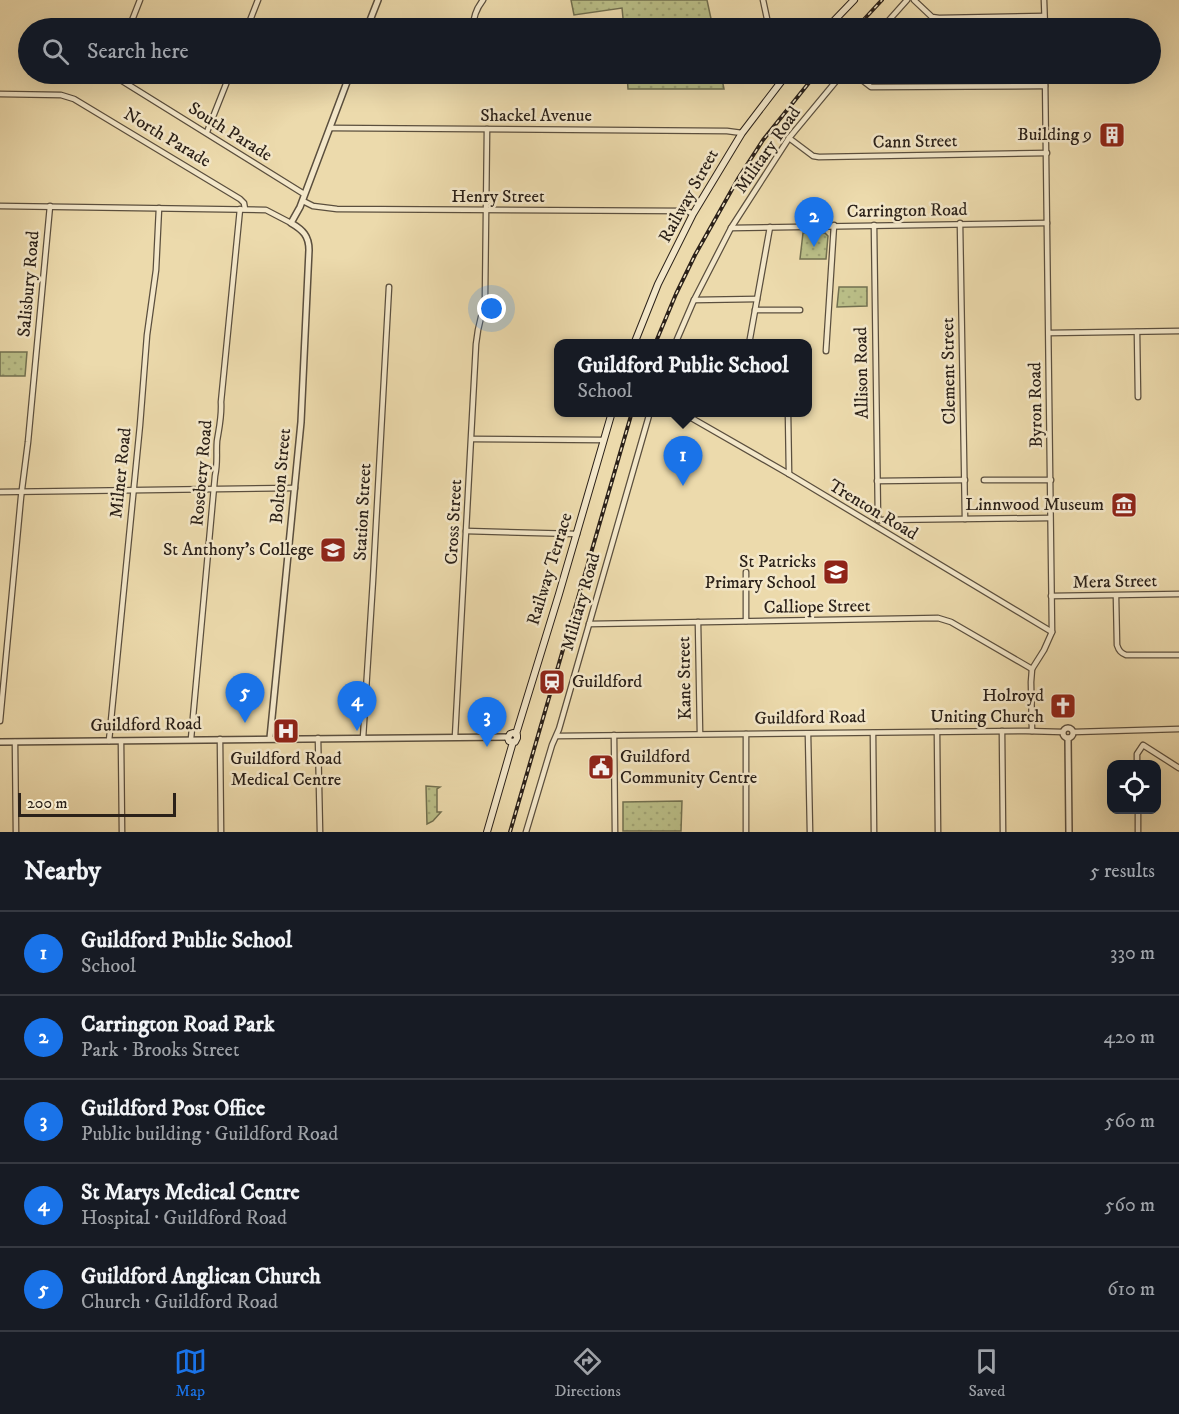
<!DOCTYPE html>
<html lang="en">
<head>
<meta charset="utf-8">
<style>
  body { margin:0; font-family:"IM FELL DW Pica",serif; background:#242831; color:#f1f3f6 }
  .controls { position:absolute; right:18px; bottom:18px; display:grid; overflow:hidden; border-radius:12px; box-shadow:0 6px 24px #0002 }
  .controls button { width:54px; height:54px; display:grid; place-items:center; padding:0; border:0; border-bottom:2px solid #363941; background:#171b24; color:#f1f3f6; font:30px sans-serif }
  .scale { position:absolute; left:18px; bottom:15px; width:158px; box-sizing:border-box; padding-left:6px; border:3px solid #2b2119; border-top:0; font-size:16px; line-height:21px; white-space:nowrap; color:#2b2119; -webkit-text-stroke:4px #f3e7c9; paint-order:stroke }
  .you { position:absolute; left:492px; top:309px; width:21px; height:21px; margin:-15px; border:4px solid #fff; border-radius:50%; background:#1a73e8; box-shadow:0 0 0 9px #1a73e833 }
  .badge { display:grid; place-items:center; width:39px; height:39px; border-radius:50%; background:#1a73e8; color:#fff; font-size:20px; font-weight:700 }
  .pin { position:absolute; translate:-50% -50px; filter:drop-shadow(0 2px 3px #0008) }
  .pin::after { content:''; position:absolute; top:32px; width:21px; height:18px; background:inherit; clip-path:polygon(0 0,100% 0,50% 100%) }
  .popup { position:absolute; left:554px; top:339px; width:258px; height:78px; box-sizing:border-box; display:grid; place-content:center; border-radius:12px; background:#171b24; filter:drop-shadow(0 2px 4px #0005); font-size:20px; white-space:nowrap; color:#9ea1a6 }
  .popup b { font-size:22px; color:#f1f3f6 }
  .popup::after { content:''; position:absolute; left:50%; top:100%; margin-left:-12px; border:12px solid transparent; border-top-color:#171b24 }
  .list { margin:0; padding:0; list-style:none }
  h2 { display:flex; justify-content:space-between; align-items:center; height:78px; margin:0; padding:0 24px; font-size:26px }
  h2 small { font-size:20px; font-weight:400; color:#9ea1a6 }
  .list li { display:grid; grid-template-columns:39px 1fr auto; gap:18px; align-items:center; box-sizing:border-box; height:84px; padding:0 24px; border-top:2px solid #363941 }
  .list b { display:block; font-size:22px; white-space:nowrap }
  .list p { margin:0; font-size:20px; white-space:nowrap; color:#9ea1a6 }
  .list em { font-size:20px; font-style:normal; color:#9ea1a6 }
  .icon { flex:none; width:33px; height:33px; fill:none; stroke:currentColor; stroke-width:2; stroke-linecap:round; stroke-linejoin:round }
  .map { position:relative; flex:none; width:1179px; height:832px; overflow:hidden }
  .search { position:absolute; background:#171b24; box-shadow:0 6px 24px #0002; left:18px; right:18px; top:18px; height:66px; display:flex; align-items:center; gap:15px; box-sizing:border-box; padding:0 21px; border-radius:33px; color:#9ea1a6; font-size:22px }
  .sheet { height:498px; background:#171b24 }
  nav { display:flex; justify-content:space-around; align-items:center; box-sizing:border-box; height:84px; border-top:2px solid #363941; background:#171b24; font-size:16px; color:#9ea1a6 }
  nav a { display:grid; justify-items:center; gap:3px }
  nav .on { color:#1a73e8 }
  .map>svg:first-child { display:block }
  .grass { fill:url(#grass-dots); stroke:#727050; stroke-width:1.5 }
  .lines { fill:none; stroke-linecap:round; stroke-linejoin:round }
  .minor-casing { stroke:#5b4f3e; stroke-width:7 }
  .tertiary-casing { stroke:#5b4f3e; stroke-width:8 }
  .secondary-casing { stroke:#2b2119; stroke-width:8 }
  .minor { stroke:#f3e7c9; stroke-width:4.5 }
  .tertiary { stroke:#f3e7c9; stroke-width:5 }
  .secondary { stroke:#f3e7c9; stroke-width:6 }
  .rail-casing { stroke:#2b2119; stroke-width:4 }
  .rail { stroke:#f3e7c9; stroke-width:1.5; stroke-dasharray:4.5; stroke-linecap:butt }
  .labels { text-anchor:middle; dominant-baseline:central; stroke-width:5; stroke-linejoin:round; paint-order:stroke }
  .street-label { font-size:18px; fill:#2b2119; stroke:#f3e7c9 }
  .poi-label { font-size:18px; fill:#2b2119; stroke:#f3e7c9; text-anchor:end }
</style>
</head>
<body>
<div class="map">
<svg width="1179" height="832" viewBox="0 0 1179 832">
  <defs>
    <pattern id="grass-dots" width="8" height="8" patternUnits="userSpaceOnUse" patternTransform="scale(1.5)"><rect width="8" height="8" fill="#babe87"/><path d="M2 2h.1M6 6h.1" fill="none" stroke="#a0a374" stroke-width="1.8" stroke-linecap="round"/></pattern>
  </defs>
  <rect width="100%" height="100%" fill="#ecdaac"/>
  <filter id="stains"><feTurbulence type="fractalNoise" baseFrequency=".00333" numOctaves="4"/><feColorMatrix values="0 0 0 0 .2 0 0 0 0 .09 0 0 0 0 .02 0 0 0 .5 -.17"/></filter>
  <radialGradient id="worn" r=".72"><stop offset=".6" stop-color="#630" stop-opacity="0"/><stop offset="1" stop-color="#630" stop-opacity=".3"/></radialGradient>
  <g class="grass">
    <polygon points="571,0 707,0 713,28 624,28 622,8 574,15"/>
    <polygon points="627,74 721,74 724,89 628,89"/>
    <polygon points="803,233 825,233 828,236 826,259 800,259"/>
    <polygon points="839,287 867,287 867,306 837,307"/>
    <polygon points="0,352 27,352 25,376 0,376"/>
    <polygon points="426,786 440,787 437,789 437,812 441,812 433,821 427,824"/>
    <polygon points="682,801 681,831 623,831 623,802"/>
  </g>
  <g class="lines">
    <defs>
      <g id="minor">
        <polyline points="763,0 769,28"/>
        <polyline points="914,0 932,17 939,18 1044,16"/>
        <polyline points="1044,0 1045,28"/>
        <polyline points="129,28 140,0"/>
        <polyline points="247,28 258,0"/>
        <path d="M473,28c0,-10 3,-19 10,-28"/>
        <polyline points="882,28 907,0"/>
        <polyline points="111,74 304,194"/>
        <polyline points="778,74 779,82"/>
        <polyline points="854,74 871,87 1045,86"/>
        <polyline points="0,94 61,95 74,99 240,199 244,203 245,209"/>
        <polyline points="330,128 727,131 742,133"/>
        <polyline points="207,132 230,74"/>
        <polyline points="789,138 813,156 819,157 1047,153"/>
        <polyline points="303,201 313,206 337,209 687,211 693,214"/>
        <polyline points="0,206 266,210 291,223"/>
        <polyline points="960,223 965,519"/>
        <polyline points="874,225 878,520"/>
        <polyline points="731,228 1047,223"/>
        <polyline points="694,300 757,299"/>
        <polyline points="755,310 800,310"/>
        <polyline points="1137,332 1138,397"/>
        <polyline points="1049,333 1179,331"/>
        <polyline points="675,344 694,300 731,228 789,138 842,74"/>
        <polyline points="749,344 770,227"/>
        <polyline points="826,351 834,225"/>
        <polyline points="681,412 789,474 1052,632"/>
        <polyline points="788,412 789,474"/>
        <polyline points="472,439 603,440"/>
        <polyline points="984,480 1051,480"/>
        <polyline points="877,481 965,480"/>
        <polyline points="0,492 295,488"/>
        <polyline points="878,520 1050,518"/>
        <polyline points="466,531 577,534"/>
        <polyline points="1051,596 1179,594"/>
        <path d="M1116,596l1,49c2,6 4,8 9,10h53"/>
        <polyline points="746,621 746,572"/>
        <polyline points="698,622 700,734"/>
        <polyline points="589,624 938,618 951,622 1032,669"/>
        <polyline points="0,721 21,497 28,442 50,206"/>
        <polyline points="1002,731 1003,832"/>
        <polyline points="1032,731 1031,682 1032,669 1044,650 1052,632 1045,74"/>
        <polyline points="937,732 938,832"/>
        <polyline points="1073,732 1179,729"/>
        <polyline points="873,733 874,832"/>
        <polyline points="746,734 746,832"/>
        <polyline points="808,734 810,832"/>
        <polyline points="614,735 615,832"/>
        <polyline points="557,736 1026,731 1063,732"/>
        <polyline points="455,737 476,344 478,330 485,300 487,129"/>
        <polyline points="318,738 320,832"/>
        <polyline points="363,738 373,580 389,287"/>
        <path d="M191,739l24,-263c3,-14 1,-22 2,-35 2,-13 5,-25 4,-39l19,-193"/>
        <polyline points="220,739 221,832"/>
        <polyline points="109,741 140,425 147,335 156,270 159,208"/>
        <polyline points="121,741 122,832"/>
        <polyline points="15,742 16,832"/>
        <polyline points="1137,764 1137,754 1143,745 1179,768"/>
        <polyline points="1138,810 1138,832"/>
        <polyline points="526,832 552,745 559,729 650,412"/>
      </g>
      <g id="tertiary">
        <polyline points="367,28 378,0"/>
        <circle cx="1068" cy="733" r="5"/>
        <path d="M270,738l31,-316 8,-172c0,-14 -6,-20 -18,-27l9,-16 50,-133"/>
        <polyline points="1068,738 1069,832"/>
        <polyline points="0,742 508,737"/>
      </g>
      <g id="secondary">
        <polyline points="827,28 854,0"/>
        <polyline points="634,344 658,284 693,214 742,133 787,74"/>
        <polyline points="516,734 559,594 612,412"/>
        <polyline points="487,832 513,742 515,742 517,738 517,735 513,733 510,734 508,738 509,741 513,742"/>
      </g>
    </defs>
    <use href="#minor" class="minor-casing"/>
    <use href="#tertiary" class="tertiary-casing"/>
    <use href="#secondary" class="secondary-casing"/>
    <use href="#minor" class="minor"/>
    <use href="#tertiary" class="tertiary"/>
    <use href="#secondary" class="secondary"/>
    <defs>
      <g id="rail">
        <polyline points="856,28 882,0"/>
        <polyline points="655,344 676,294 695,255 739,177 763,140 816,74"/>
        <polyline points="510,832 632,412"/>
      </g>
    </defs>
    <use href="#rail" class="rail-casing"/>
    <use href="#rail" class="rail"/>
  </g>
  <defs>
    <symbol id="building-square" viewBox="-11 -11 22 22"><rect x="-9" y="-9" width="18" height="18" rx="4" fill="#8f2418" stroke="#f3e7c9"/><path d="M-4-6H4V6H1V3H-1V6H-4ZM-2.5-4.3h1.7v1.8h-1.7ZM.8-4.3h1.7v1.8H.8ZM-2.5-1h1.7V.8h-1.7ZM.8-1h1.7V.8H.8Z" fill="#fff"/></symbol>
    <symbol id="museum-square" viewBox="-11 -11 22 22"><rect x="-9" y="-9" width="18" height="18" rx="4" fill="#8f2418" stroke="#f3e7c9"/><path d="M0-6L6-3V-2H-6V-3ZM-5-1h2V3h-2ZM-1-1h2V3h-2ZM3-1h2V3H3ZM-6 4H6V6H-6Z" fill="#fff"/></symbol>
    <symbol id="school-square" viewBox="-11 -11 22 22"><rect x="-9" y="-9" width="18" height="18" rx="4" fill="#8f2418" stroke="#f3e7c9"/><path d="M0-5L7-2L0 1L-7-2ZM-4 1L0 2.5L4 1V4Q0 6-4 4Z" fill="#fff"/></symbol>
    <symbol id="station-square" viewBox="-11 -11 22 22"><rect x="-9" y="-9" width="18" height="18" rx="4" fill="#8f2418" stroke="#f3e7c9"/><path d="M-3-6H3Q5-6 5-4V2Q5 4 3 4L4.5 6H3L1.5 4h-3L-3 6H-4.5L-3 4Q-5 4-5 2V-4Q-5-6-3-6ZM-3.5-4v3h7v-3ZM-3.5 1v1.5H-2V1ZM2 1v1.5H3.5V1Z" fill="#fff"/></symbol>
    <symbol id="church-square" viewBox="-11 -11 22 22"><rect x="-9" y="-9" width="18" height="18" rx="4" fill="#8f2418" stroke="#f3e7c9"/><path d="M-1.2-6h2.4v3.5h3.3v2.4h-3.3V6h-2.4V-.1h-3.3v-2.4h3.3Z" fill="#fff"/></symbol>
    <symbol id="hospital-square" viewBox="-11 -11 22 22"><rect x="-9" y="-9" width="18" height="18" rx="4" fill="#8f2418" stroke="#f3e7c9"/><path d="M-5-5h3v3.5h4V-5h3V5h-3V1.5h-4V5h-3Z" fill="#fff"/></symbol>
    <symbol id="civic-square" viewBox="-11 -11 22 22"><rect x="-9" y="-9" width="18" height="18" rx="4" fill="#8f2418" stroke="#f3e7c9"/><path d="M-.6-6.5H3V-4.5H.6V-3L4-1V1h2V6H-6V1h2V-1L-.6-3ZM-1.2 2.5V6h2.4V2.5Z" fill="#fff"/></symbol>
  </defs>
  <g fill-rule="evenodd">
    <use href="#building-square" x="1097" y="120" width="30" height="30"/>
    <use href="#museum-square" x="1109" y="490" width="30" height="30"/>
    <use href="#school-square" x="318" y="535" width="30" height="30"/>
    <use href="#school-square" x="821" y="557" width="30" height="30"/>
    <use href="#station-square" x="537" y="667" width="30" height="30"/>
    <use href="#church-square" x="1048" y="691" width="30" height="30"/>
    <use href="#hospital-square" x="271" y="716" width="30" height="30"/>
    <use href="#civic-square" x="586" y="752" width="30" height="30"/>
  </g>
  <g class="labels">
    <g class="street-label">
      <text x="536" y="116">Shackel Avenue</text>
      <text transform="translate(230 132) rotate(32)">South Parade</text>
      <text transform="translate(167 138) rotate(31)">North Parade</text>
      <text transform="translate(915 142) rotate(-1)">Cann Street</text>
      <text transform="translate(768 150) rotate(-55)">Military Road</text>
      <text transform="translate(689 196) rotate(-61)">Railway Street</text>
      <text x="498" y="197">Henry Street</text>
      <text transform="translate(907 211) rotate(-1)">Carrington Road</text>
      <text transform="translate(29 284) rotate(-85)">Salisbury Road</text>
      <text transform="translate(949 371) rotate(-91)">Clement Street</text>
      <text transform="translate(862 373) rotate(-91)">Allison Road</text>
      <text transform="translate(1036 405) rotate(-91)">Byron Road</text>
      <text transform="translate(121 473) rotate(-84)">Milner Road</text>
      <text transform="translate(202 473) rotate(-85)">Rosebery Road</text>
      <text transform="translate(281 476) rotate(-85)">Bolton Street</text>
      <text transform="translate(873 510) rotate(31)">Trenton Road</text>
      <text transform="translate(363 512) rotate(-87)">Station Street</text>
      <text transform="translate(454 522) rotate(-87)">Cross Street</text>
      <text transform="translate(550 569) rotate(-73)">Railway Terrace</text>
      <text transform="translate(1115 582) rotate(-1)">Mera Street</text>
      <text transform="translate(581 602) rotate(-74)">Military Road</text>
      <text transform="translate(817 607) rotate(-1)">Calliope Street</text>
      <text transform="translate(685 678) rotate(-91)">Kane Street</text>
      <text transform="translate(810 718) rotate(-1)">Guildford Road</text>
      <text transform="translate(146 725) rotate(-1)">Guildford Road</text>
    </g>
    <g class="poi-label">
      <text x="1092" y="135">Building 9</text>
      <text x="1104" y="505">Linnwood Museum</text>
      <text x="314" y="550">St Anthony's College</text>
      <text x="816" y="562">St Patricks<tspan x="816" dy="21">Primary School</tspan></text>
      <text x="572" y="682" text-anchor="start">Guildford</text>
      <text x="1044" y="696">Holroyd<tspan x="1044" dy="21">Uniting Church</tspan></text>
      <text x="620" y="757" text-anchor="start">Guildford<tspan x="620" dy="21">Community Centre</tspan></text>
      <text x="286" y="759" text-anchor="middle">Guildford Road<tspan x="286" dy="21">Medical Centre</tspan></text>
    </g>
  </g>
  <rect width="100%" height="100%" filter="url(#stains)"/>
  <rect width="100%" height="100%" fill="url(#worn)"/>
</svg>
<div class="controls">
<button><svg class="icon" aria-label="locate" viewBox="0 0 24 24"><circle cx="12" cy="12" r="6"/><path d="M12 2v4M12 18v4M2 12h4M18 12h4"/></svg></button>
</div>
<div class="scale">200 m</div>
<div class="you"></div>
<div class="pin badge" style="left:683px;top:486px">1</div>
<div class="popup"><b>Guildford Public School</b>School</div>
<div class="pin badge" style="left:814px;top:247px">2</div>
<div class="pin badge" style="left:487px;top:747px">3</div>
<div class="pin badge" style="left:357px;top:731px">4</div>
<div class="pin badge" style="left:245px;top:723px">5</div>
<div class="search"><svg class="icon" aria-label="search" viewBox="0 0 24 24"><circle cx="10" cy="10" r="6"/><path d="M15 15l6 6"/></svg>Search here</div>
</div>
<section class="sheet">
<h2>Nearby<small>5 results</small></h2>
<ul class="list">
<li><span class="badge">1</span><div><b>Guildford Public School</b><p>School</p></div><em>330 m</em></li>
<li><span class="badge">2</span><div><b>Carrington Road Park</b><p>Park · Brooks Street</p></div><em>420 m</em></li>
<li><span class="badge">3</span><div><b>Guildford Post Office</b><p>Public building · Guildford Road</p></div><em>560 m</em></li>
<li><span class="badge">4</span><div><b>St Marys Medical Centre</b><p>Hospital · Guildford Road</p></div><em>560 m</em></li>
<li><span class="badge">5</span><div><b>Guildford Anglican Church</b><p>Church · Guildford Road</p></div><em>610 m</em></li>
</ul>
</section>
<nav>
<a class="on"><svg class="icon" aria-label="map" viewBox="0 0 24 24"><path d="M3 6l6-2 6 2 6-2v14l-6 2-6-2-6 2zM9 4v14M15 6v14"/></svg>Map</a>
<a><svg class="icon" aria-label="directions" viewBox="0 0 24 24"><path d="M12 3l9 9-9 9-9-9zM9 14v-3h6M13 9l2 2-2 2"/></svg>Directions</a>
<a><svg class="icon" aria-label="saved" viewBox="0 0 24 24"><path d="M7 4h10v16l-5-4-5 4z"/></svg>Saved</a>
</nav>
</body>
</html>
